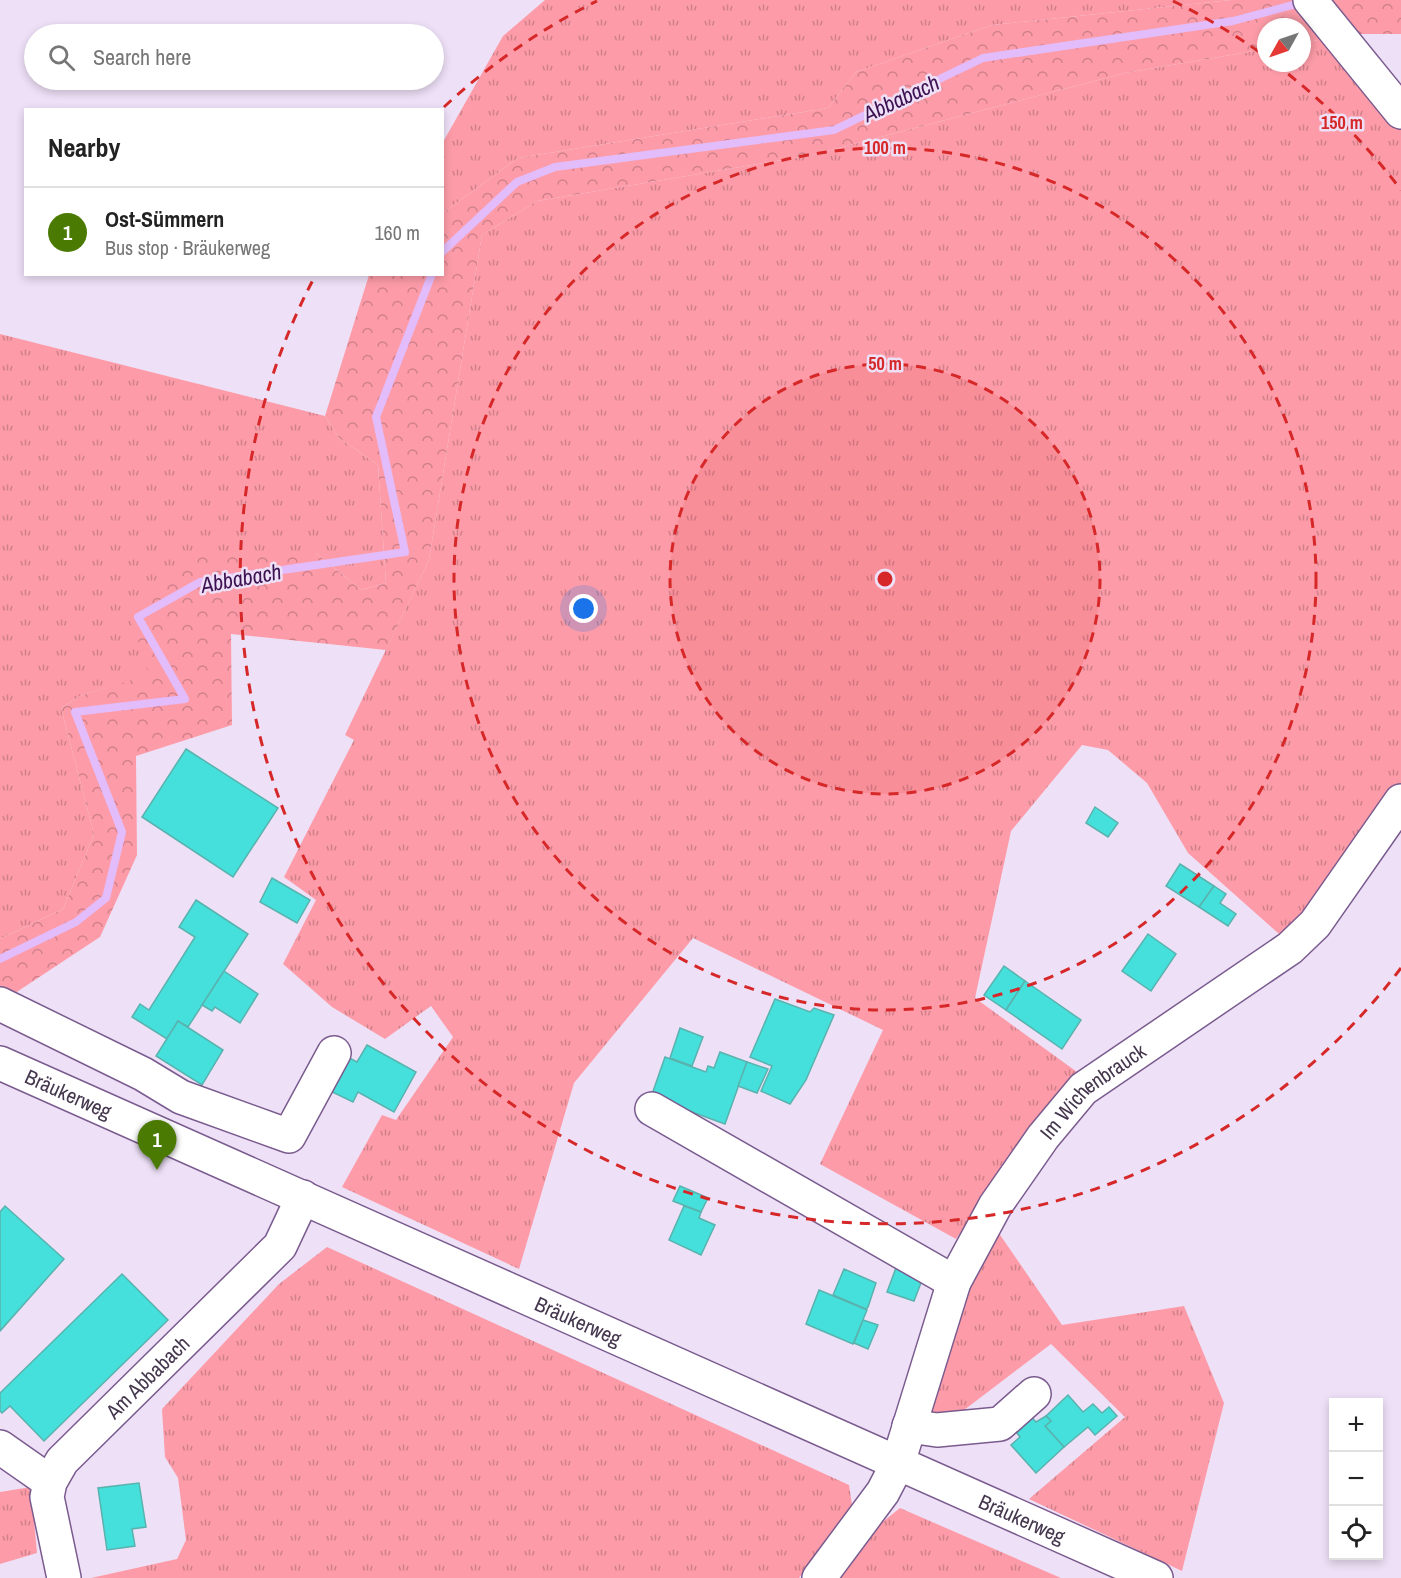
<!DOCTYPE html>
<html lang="en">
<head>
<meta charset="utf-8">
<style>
  body { margin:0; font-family:"Archivo Narrow",sans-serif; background:#f6f6f6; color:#222 }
  .controls { position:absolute; right:18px; bottom:18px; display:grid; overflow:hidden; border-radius:0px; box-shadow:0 3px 9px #0003 }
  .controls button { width:54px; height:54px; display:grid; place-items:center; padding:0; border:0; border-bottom:2px solid #e0e0e0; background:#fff; color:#222; font:30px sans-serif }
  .compass { position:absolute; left:1257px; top:18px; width:54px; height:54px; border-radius:50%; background:#fff; box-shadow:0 3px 9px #0003; rotate:230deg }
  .you { position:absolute; left:584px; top:609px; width:21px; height:21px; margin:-15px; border:4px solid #fff; border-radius:50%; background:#1a73e8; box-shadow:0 0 0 9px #1a73e833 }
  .badge { display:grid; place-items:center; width:39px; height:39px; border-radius:50%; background:#4a7a01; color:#fff; font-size:20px; font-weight:700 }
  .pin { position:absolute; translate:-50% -50px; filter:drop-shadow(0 2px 3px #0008) }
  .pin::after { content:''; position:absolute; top:32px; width:21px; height:18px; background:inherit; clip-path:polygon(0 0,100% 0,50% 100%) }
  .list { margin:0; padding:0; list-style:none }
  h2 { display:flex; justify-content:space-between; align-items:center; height:78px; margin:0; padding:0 24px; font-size:26px }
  h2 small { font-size:20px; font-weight:400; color:#767676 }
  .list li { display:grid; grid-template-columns:39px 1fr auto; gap:18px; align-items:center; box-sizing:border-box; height:90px; padding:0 24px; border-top:2px solid #e0e0e0 }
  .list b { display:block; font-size:22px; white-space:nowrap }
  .list p { margin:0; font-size:20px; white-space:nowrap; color:#767676 }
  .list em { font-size:20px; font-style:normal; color:#767676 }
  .icon { flex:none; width:33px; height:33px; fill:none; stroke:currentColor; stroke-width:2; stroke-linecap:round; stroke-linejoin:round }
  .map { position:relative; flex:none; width:1401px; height:1578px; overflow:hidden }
  .search { position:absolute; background:#fff; box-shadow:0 3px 9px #0003; left:24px; top:24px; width:420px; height:66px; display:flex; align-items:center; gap:15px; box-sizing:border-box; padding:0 21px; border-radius:33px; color:#767676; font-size:22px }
  .panel { position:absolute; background:#fff; box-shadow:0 3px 9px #0003; left:24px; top:108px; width:420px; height:168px; border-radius:0px }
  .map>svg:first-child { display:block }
  .grass { fill:url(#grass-tufts) }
  .forest { fill:url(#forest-crowns) }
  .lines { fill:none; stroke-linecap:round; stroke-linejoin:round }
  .stream { stroke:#e2bcfb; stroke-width:8 }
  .building { fill:#45e0db; stroke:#59b2ae; stroke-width:1.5 }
  .minor-casing { stroke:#7a5b8e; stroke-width:36 }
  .major-casing { stroke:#7a5b8e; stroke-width:36 }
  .minor { stroke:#fff; stroke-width:33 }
  .major { stroke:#fff; stroke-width:33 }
  .ring { fill:none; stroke:#d62828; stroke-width:3; stroke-dasharray:10 8 }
  .labels { text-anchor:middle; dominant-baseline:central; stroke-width:5; stroke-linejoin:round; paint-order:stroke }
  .street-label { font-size:21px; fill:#45374e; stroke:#eee0f7 }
  .water-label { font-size:22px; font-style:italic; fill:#3c1252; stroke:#eee0f7 }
  .centre { fill:#d62828; stroke:#eee0f7; stroke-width:3 }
  .ring-label { font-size:18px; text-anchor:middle; font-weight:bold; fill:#d62828; stroke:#eee0f7; stroke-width:5; stroke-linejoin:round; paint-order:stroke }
</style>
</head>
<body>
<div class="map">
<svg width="1401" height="1578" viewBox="0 0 1401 1578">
  <defs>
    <pattern id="grass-tufts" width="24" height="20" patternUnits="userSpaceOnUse" patternTransform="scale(1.5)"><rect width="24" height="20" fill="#fd9ca8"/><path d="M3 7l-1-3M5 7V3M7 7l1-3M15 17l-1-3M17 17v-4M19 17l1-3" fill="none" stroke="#cf808b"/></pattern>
    <pattern id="forest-crowns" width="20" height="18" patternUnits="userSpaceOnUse" patternTransform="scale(1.5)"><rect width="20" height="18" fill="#fd9ca8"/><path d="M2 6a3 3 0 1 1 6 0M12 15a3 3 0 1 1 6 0" fill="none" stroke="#cf808b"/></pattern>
  </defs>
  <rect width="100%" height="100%" fill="#eee0f7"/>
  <g class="grass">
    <polygon points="545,0 1231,0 992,25 856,72 828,108 518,158 443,213 443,142 503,36"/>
    <polygon points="1352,34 1401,96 1401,812 1311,951 1278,933 1188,853 1147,783 1108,750 1082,745 1011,831 975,998 1077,1072 956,1239 820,1164 883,1030 693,938 574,1083 519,1269 342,1187 382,1115 396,1120 453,1037 431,1006 385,1039 332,1007 283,964 316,900 284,877 354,740 345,735 429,560 482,235 537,201 812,155 1125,73 1266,49 1266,63 1302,63 1302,43"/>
    <polygon points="0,334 325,416 339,438 378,465 386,583 361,590 316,553 149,676 82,695 61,708 94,834 63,909 0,939"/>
    <polygon points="994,1226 1062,1325 1184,1306 1224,1403 1182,1571 1029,1499 1125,1417 1051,1344 947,1423 921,1419 962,1284"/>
    <polygon points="327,1247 849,1485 852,1505 799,1578 91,1578 177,1559 186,1540 178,1478 165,1457 162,1409 279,1284"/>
    <polygon points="31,1487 37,1553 0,1564 0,1492"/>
    <polygon points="900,1508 1061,1578 838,1578 880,1524"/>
  </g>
  <polygon class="forest" points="1231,0 1401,0 1401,34 1352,34 1302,43 1302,27 1266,27 1266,49 1125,73 812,155 537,201 482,235 429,560 386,650 231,634 232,725 136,756 137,855 100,937 0,1003 0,939 63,909 94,834 61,708 82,695 149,675 129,613 183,558 316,553 361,590 386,583 378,465 339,438 325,416 369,275 442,274 443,213 518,158 828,108 856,72 992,25"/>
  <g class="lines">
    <g class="stream">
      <polyline points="442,252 517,182 555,167 834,130 983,58 1233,21 1304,2"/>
      <polyline points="0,959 76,922 106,898 122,832 75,712 185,699 138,617 200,582 405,552 376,417 432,274"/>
    </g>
  </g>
  <g class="building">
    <polygon points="186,749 278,808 233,877 142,817"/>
    <polygon points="1095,807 1118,823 1108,837 1086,823"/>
    <polygon points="1180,864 1214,886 1199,907 1166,886"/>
    <polygon points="272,878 310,900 297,923 260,902"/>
    <polygon points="1214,886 1226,894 1220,903 1236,914 1228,926 1199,907"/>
    <polygon points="196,900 248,934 188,1027 178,1021 167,1039 132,1017 140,1004 149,1010 195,937 179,927"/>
    <polygon points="1148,934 1176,954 1151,991 1122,971"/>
    <polygon points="1004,966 1025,981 1006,1010 984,995"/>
    <polygon points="224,971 258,994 240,1023 215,1007 212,1011 202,1005"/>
    <polygon points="1025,981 1081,1020 1062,1049 1006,1010"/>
    <polygon points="775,999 810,1012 814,1008 834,1015 806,1080 790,1104 761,1091 772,1066 750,1057"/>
    <polygon points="178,1021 223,1050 202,1085 156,1056"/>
    <polygon points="680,1028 703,1037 692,1066 670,1058"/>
    <polygon points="367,1045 416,1072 394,1112 358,1092 353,1102 326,1089 344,1055 357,1062"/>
    <polygon points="720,1052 747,1062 725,1124 651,1097 665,1057 706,1072 708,1066 714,1068"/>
    <polygon points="747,1062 768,1069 757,1093 738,1086"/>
    <polygon points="680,1186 708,1198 701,1212 673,1201"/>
    <polygon points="5,1206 64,1259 0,1331 0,1212"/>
    <polygon points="684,1206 701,1212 699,1218 715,1225 701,1255 669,1240"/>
    <polygon points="897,1265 924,1275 914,1301 887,1292"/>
    <polygon points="844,1269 876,1283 868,1307 866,1309 833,1295"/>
    <polygon points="122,1274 168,1320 44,1441 10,1406 2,1413 0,1411 0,1393"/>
    <polygon points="819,1290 867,1310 853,1344 806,1324"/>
    <polygon points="863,1320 878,1325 868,1349 854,1343"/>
    <polygon points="1068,1395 1083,1412 1093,1404 1102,1413 1109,1407 1117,1416 1095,1435 1088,1427 1064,1447 1045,1426 1051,1421 1046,1416"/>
    <polygon points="1028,1413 1036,1422 1046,1416 1051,1421 1045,1426 1064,1447 1036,1473 1011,1445 1020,1437 1012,1427"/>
    <polygon points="139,1483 146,1527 132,1529 135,1546 107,1550 98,1488"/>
  </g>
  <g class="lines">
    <defs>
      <g id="minor">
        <polyline points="1310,0 1401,112"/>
        <polyline points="0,1004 143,1074 181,1097 289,1136 334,1053"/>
        <polyline points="652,1109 954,1282"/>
        <polyline points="909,1426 937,1430 1000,1424 1034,1394"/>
        <polyline points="0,1447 50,1482"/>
        <path id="s1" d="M64,1578l-17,-81 3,-15 12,-21 218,-215 23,-49"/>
        <path id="s2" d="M819,1578l64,-86 15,-29 56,-181 41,-76 48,-69 40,-48 207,-141 25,-24 86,-123"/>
      </g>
      <g id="major">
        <path id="s3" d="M0,1063l1156,515"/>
      </g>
    </defs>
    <use href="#minor" class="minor-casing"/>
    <use href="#major" class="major-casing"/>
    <use href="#minor" class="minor"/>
    <use href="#major" class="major"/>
  </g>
  <circle cx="885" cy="579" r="215" fill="#d62828" fill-opacity=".12"/>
  <g class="ring">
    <circle cx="885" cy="579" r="215"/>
    <circle cx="885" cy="579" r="431"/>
    <path d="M1401 968A646 646 0 0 1 315 276M444 107A646 646 0 0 1 597 1M1173 1A646 646 0 0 1 1265 56M1274 63A646 646 0 0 1 1401 190"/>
  </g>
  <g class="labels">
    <g class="street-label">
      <text stroke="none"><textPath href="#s3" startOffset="75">Bräukerweg</textPath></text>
      <text stroke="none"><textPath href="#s2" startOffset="568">Im Wichenbrauck</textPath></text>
      <text stroke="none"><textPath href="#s3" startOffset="633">Bräukerweg</textPath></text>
      <text stroke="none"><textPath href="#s1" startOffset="242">Am Abbabach</textPath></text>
      <text stroke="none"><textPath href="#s3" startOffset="1119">Bräukerweg</textPath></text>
    </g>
    <g class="water-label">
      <text transform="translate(901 98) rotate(-25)">Abbabach</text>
      <text transform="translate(241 578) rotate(-10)">Abbabach</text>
    </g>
  </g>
  <circle cx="885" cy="579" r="9" class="centre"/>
  <g class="ring-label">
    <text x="1342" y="129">150 m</text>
    <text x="885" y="154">100 m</text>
    <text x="885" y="370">50 m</text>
  </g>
</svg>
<div class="controls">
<button>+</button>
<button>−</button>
<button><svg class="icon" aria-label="locate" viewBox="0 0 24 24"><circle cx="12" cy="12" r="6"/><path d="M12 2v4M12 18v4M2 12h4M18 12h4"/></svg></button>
</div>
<svg class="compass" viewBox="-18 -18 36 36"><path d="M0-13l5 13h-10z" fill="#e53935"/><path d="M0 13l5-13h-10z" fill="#767676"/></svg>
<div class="you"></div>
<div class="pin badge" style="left:157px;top:1170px">1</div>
<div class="search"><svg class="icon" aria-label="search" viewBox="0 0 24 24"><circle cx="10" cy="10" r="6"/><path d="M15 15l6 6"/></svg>Search here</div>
<section class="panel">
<h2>Nearby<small></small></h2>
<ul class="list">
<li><span class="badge">1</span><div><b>Ost-Sümmern</b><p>Bus stop · Bräukerweg</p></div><em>160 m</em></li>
</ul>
</section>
</div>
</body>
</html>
